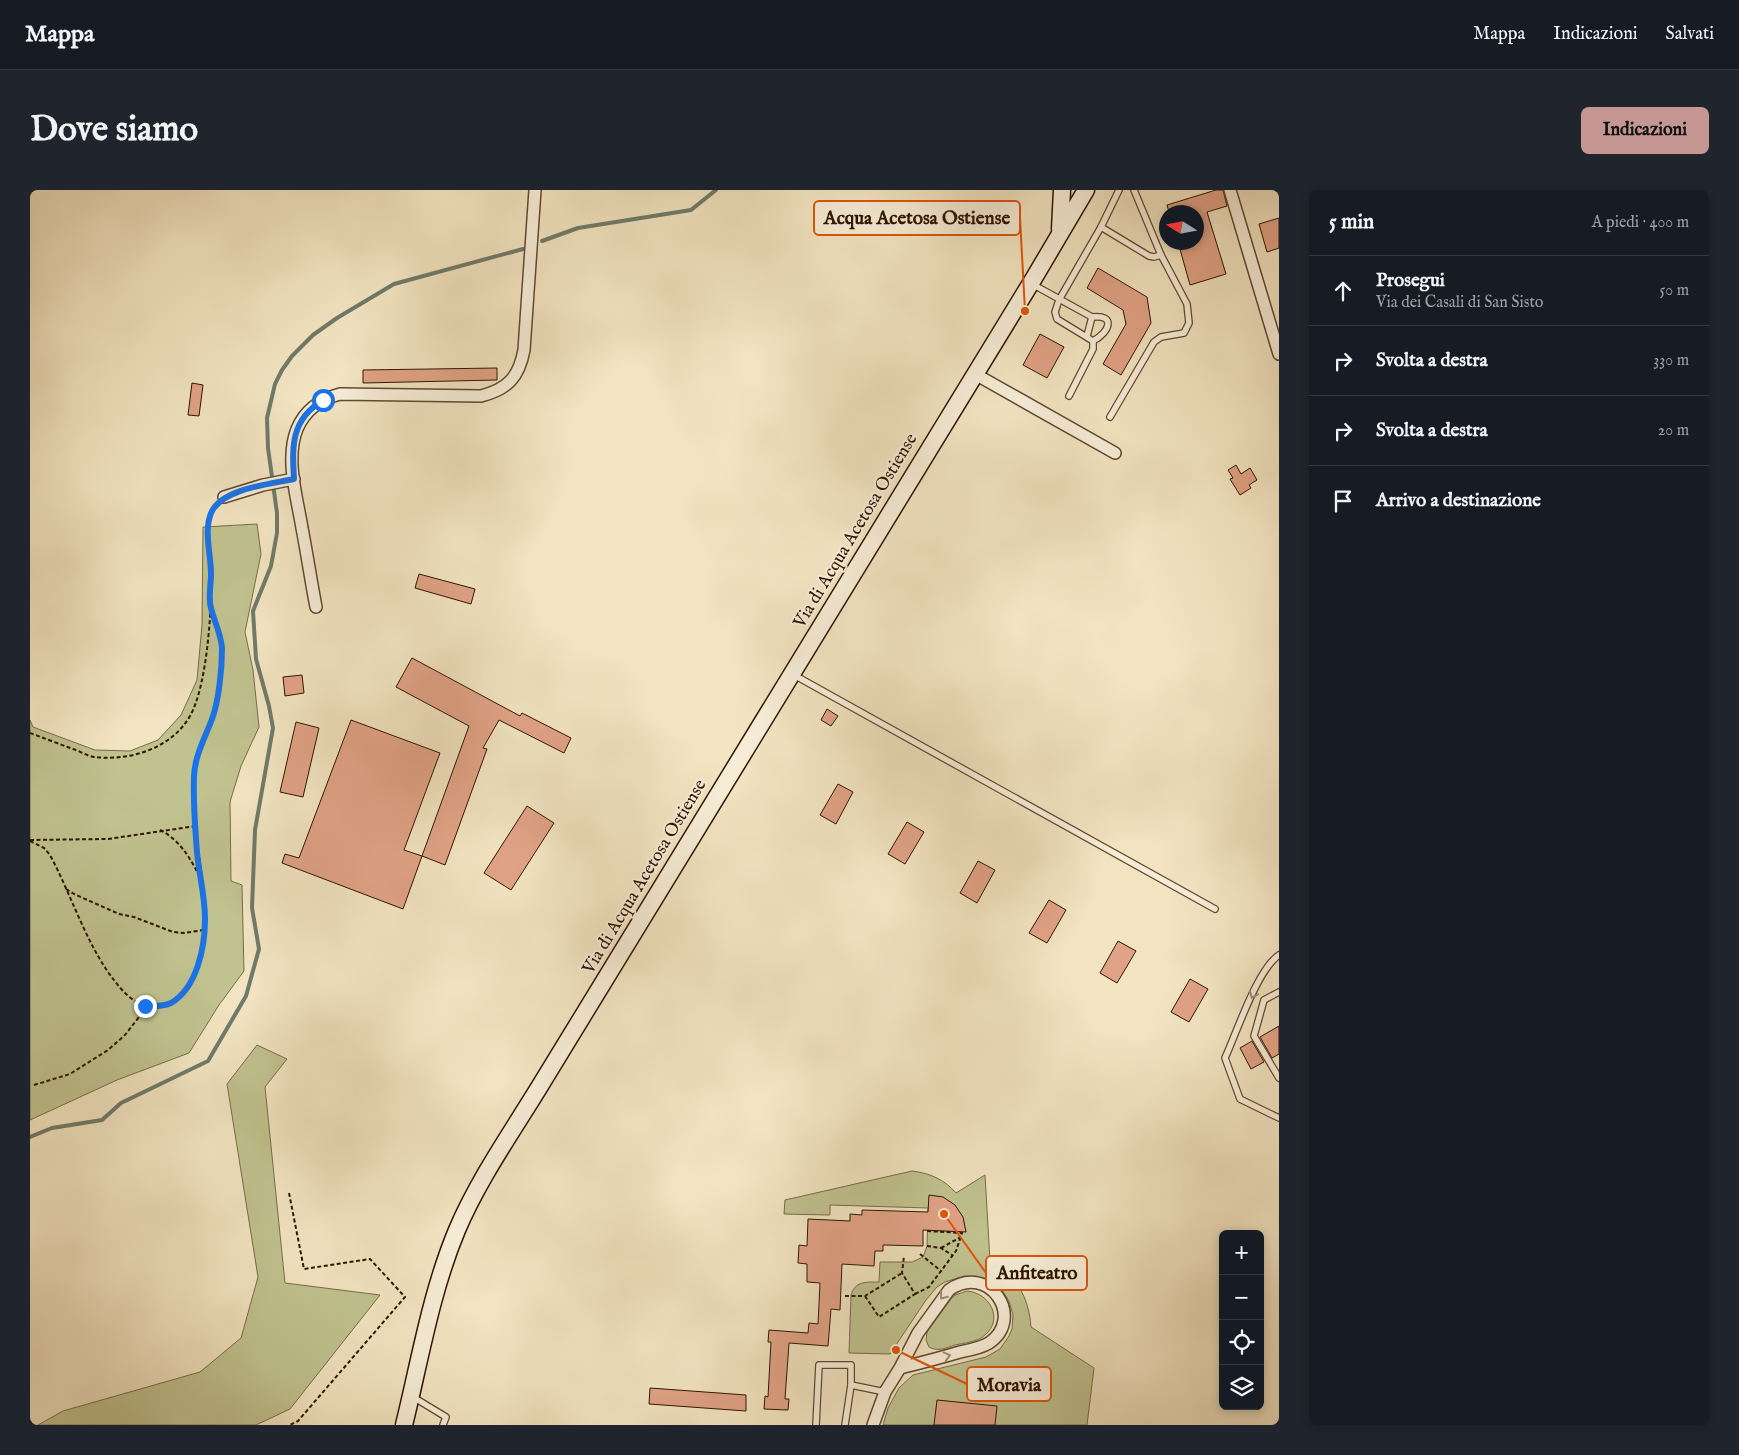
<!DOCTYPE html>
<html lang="it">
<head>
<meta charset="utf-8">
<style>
  body { margin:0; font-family:"IM FELL English",serif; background:#20242c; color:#f1f3f6 }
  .controls { position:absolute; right:15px; bottom:15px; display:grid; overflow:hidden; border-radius:8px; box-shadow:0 2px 8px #0003 }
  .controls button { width:45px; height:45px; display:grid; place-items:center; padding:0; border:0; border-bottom:1px solid #363941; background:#171b24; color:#f1f3f6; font:25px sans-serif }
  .compass { position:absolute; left:1129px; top:15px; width:45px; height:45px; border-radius:50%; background:#171b24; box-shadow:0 2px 8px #0003; rotate:281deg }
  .stop { position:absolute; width:15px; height:15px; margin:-11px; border:4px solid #1a73e8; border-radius:50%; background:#fff }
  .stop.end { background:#1a73e8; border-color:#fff; box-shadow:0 1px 5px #0008 }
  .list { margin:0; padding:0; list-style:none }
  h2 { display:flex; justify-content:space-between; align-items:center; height:65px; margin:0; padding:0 20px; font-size:21px }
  h2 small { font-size:16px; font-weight:400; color:#9ea1a6 }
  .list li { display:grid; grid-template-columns:32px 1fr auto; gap:15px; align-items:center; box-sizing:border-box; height:70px; padding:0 20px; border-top:1px solid #363941 }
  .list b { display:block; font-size:19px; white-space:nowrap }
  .list p { margin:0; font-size:16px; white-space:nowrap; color:#9ea1a6 }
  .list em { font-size:16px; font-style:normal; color:#9ea1a6 }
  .icon { flex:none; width:28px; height:28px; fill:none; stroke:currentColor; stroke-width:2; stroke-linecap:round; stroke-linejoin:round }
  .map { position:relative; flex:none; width:1249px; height:1235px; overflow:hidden; border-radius:8px }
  header { display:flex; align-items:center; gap:30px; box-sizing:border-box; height:70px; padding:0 25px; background:#171b24; border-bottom:1px solid #363941 }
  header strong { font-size:24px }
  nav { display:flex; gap:28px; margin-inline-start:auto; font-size:18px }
  .intro { display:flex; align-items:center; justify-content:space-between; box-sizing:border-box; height:120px; padding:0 30px }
  h1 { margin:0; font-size:35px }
  .button { padding:12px 22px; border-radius:8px; background:#c59692; color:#111; font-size:18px; font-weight:700 }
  main { display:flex; gap:30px; padding:0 30px }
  aside { flex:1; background:#171b24; border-radius:8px; box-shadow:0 2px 8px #0003 }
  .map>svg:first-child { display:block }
  .green { fill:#c0c28f; stroke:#776c48 }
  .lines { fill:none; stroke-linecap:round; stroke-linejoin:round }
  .stream { stroke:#6f7b6a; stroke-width:4 }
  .building { fill:#e1a386; stroke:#2e1501 }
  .lane-casing { stroke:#5f4931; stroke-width:8 }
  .street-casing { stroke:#5f4931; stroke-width:14 }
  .secondary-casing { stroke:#2e1501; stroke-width:19 }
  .path { stroke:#2e1501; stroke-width:2; stroke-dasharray:4 2.5; stroke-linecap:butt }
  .lane { stroke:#f7edd7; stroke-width:5.5 }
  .street { stroke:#f7edd7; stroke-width:11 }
  .secondary { stroke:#f7edd7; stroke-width:16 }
  .oneway { stroke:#9d8c77 }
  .route { stroke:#1a73e8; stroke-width:6 }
  .labels { text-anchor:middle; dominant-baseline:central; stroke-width:4; stroke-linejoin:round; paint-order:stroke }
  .street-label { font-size:18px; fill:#2e1501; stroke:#f7edd7 }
  .leader { fill:none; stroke:#df560b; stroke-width:2 }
  .callout-dot { fill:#df560b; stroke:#f7edd7; stroke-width:2 }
  .callout { fill:#f7edd7; stroke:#df560b; stroke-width:2 }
  .callout-label { font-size:19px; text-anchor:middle; font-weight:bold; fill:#2e1501 }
</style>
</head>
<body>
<header>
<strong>Mappa</strong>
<nav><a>Mappa</a><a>Indicazioni</a><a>Salvati</a></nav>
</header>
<div class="intro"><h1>Dove siamo</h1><a class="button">Indicazioni</a></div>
<main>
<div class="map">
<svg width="1249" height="1235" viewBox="0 0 1249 1235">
  <rect width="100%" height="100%" fill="#f2e4c1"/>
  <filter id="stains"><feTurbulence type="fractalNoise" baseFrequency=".004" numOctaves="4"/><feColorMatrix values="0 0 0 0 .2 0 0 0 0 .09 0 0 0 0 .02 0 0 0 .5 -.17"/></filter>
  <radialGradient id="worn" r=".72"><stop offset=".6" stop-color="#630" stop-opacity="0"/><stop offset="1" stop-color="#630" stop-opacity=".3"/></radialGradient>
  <g class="green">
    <polygon points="227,334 231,364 215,442 223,480 229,537 211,576 200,612 201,691 212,695 214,781 189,815 159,863 87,890 0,930 0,530 3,537 65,560 100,561 128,550 151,525 167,490 172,435 173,337"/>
    <polygon points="227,855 257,869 235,897 255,1093 350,1105 260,1219 226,1235 8,1235 33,1221 170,1182 211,1148 228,1087 197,894"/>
    <path d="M882,981c17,2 32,8 44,22l29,-18 5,86c26,14 39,36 41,66l63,41 -7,57h-204l5,-17 11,-20 14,-13 73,-18 14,-8 9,-13 3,-7 1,-14 -4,-14 -7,-11 -13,-9 -8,-3 -17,-2 -19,6 -8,5 -11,13 -36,54 -41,-1 2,-57c3,-15 15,-14 28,-14l1,-20h32l11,-5 4,-11 1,-38 -98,-3v10l-46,-1 1,-14z"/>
    <path d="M937,1101c23,2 37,28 18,44 -7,7 -21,8 -30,10 -9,3 -17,7 -26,2l-3,-7 1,-8 24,-33 4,-4z"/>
  </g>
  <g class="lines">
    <g class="stream">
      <polyline points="512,51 548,38 661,20 686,0"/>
      <polyline points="0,947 22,938 72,930 91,913 178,871 216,806 229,759 222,718 225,640 243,538 239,516 226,469 223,421 241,376 247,343 247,323 238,258 237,228 245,194 252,180 262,166 283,145 307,128 364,94 493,59"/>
    </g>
  </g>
  <g class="building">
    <polygon points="1186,0 1193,0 1197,16 1177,22 1196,84 1160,95 1148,52 1166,52 1166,22 1139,22 1137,15"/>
    <polygon points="1249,28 1249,58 1237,62 1229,34"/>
    <polygon points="1068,78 1117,107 1121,133 1091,185 1073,174 1096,134 1093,120 1057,98"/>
    <polygon points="1010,144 1034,157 1017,188 993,175"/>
    <polygon points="467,178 467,190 333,193 333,180"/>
    <polygon points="162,193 173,195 169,226 158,225"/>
    <polygon points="1206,275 1211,284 1220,278 1227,290 1219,295 1221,298 1210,305 1200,289 1203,288 1198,280"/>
    <polygon points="389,384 445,399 441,414 385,398"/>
    <polygon points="382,468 490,526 492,523 541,548 534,563 469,530 453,558 457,559 415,675 392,666 439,536 366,497"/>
    <polygon points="272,485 274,503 255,506 253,487"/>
    <polygon points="797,519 808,526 801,536 791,530"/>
    <polygon points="321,530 410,563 374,660 392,666 373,719 252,673 255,664 269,668"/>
    <polygon points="266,532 289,538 273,607 250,602"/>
    <polygon points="808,594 823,602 806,634 790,625"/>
    <polygon points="497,616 524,633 481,700 454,683"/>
    <polygon points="877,632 894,642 875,674 858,664"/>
    <polygon points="948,671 965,680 947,713 930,703"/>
    <polygon points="1019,710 1036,720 1017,753 999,743"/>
    <polygon points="1088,751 1106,761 1087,793 1070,783"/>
    <polygon points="1160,789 1178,799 1159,832 1141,822"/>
    <polygon points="1249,836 1249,864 1242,868 1230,847"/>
    <polygon points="1222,851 1234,872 1221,879 1210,858"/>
    <polygon points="899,1005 913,1007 925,1015 933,1027 936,1042 893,1040 893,1056 853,1055 853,1061 845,1061 844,1076 812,1074 810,1120 801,1119 798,1156 759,1153 755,1209 759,1209 758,1220 734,1219 735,1206 738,1207 741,1152 738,1152 739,1140 778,1143 779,1133 788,1134 790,1093 777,1092 777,1074 768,1073 769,1055 777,1056 778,1029 820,1031 820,1024 832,1025 832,1020 898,1022"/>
    <polygon points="620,1198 716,1205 716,1221 619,1214"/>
    <polygon points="907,1210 967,1216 965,1235 904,1235"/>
  </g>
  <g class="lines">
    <defs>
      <g id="lane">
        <polyline points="1071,37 1119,66 1124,67 1131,65"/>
        <path d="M1002,94l60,33c25,-3 17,16 1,24"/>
        <polyline points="1057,146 1062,127"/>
        <polyline points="1039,206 1063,159 1063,151 1027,129 1025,122 1029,110 1071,37 1089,0"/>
        <polyline points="1080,227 1124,152 1131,147 1154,143 1159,133 1157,114 1131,65 1104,0"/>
        <polyline points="764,485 1185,719"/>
        <path d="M1249,765c-22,15 -42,77 -54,103l15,41 39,19"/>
        <polyline points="1249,802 1234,810 1224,846 1249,888"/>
        <polyline points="383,1207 416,1227 413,1235"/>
        <polyline points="786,1235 789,1175 821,1175 821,1195 855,1202"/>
        <polyline points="815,1235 821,1195"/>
      </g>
      <g id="street">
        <polyline points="1200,0 1249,164"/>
        <polyline points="945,184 1085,263"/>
        <polyline points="194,307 233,295 264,289"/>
        <path d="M286,417c-5,-26 -9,-53 -14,-79 -5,-31 -17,-69 -5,-99 8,-19 24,-30 43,-35l141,2c27,-7 38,-19 43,-46l11,-160"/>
        <path d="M843,1235l12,-33 15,-24 18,-35 31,-43c40,-28 77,28 40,53 -8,5 -19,7 -29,9 -20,6 -40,11 -60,16"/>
      </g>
      <g id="secondary">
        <polyline points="1030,39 1032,0"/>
        <path d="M374,1235c16,-65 27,-133 53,-195 22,-52 57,-101 86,-149l491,-803 52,-88"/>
      </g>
    </defs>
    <use href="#lane" class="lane-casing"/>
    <use href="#street" class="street-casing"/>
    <use href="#secondary" class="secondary-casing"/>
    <g class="path">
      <path d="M0,543c14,5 29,11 43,16 7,2 14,7 21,8 36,4 77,-8 96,-41 17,-30 22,-106 21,-142 0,-22 -10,-52 6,-69"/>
      <path d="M130,640c20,10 30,28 40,47"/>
      <polyline points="0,650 78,649 166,636 164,585 169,558 183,527 188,505 190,479 192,457 181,419"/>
      <path d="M0,651l14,7 6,7c21,39 37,91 64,125 11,15 27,31 47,25 19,-4 28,-19 35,-36 2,-6 4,-12 6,-18 9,-38 -4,-86 -6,-125"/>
      <polyline points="36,699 44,704 89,724 104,727 143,742 154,743 174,740"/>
      <polyline points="4,895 40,884 78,860 95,845 113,822 115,816"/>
      <polyline points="259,1003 274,1079 340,1069 375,1107 268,1231 260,1235"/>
      <polyline points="897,1056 911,1058 922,1065"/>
      <polyline points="911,1058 931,1047"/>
      <polyline points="890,1064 911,1081"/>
      <polyline points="885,1104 899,1097 926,1061 932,1043 897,1041"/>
      <polyline points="815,1106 835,1106 872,1083"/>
      <polyline points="835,1106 849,1127 885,1104 872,1083 874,1066"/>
    </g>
    <use href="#lane" class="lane"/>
    <use href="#street" class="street"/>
    <use href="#secondary" class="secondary"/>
  </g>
  <defs><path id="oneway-chevron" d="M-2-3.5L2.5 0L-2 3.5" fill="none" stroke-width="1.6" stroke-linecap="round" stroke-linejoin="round" transform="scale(1.25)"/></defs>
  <g class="oneway">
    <use href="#oneway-chevron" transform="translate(1223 805) rotate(113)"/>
    <use href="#oneway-chevron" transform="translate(913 1106) rotate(128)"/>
    <use href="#oneway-chevron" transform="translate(917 1166) rotate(-15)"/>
  </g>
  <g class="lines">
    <path class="route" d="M115,816c8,0 18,1 26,-3 26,-15 34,-56 34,-84 0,-23 -6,-45 -8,-67 -2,-25 -4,-51 -3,-76 1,-21 11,-38 18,-57 7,-19 10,-51 10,-71 -1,-14 -8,-27 -11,-40 -3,-10 0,-23 0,-34 0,-20 -8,-45 1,-63 12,-23 59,-27 82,-32 -2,-34 -3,-59 29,-79"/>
  </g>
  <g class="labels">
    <g class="street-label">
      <text transform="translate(826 341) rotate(-59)">Via di Acqua Acetosa Ostiense</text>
      <text transform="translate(615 687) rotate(-59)">Via di Acqua Acetosa Ostiense</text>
    </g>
  </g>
  <path class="leader" d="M995 121L990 28M914 1024L956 1083M866 1160L937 1194"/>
  <g class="callout-dot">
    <circle cx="995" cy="121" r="5"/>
    <circle cx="914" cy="1024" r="5"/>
    <circle cx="866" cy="1160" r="5"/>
  </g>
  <g class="callout">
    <rect x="784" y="11" width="206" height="34" rx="5"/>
    <rect x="956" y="1066" width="101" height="34" rx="5"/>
    <rect x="937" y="1177" width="84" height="34" rx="5"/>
  </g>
  <g class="callout-label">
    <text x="887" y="34">Acqua Acetosa Ostiense</text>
    <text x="1007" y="1089">Anfiteatro</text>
    <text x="979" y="1201">Moravia</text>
  </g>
  <rect width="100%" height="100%" filter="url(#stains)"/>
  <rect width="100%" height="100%" fill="url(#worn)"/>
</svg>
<div class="controls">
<button>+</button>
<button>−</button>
<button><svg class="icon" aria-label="locate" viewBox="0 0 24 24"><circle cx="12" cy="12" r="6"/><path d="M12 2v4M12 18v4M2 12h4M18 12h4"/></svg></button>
<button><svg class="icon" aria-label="layers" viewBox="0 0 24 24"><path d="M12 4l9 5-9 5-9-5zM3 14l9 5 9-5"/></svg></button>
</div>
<svg class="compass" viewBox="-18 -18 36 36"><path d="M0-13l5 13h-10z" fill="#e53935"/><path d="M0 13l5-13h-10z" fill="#9ea1a6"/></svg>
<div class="stop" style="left:293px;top:210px"></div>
<div class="stop end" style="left:115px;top:816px"></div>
</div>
<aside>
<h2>5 min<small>A piedi · 400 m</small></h2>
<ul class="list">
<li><svg class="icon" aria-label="ahead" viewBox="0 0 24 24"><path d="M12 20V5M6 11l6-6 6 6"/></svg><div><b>Prosegui</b><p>Via dei Casali di San Sisto</p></div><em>50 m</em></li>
<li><svg class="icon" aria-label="right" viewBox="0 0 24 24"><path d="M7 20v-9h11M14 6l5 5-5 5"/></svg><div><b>Svolta a destra</b></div><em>330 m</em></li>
<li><svg class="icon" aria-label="right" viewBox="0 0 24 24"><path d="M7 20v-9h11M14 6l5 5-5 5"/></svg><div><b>Svolta a destra</b></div><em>20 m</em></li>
<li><svg class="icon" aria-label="arrive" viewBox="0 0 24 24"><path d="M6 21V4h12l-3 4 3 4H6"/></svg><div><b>Arrivo a destinazione</b></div></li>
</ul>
</aside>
</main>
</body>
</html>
